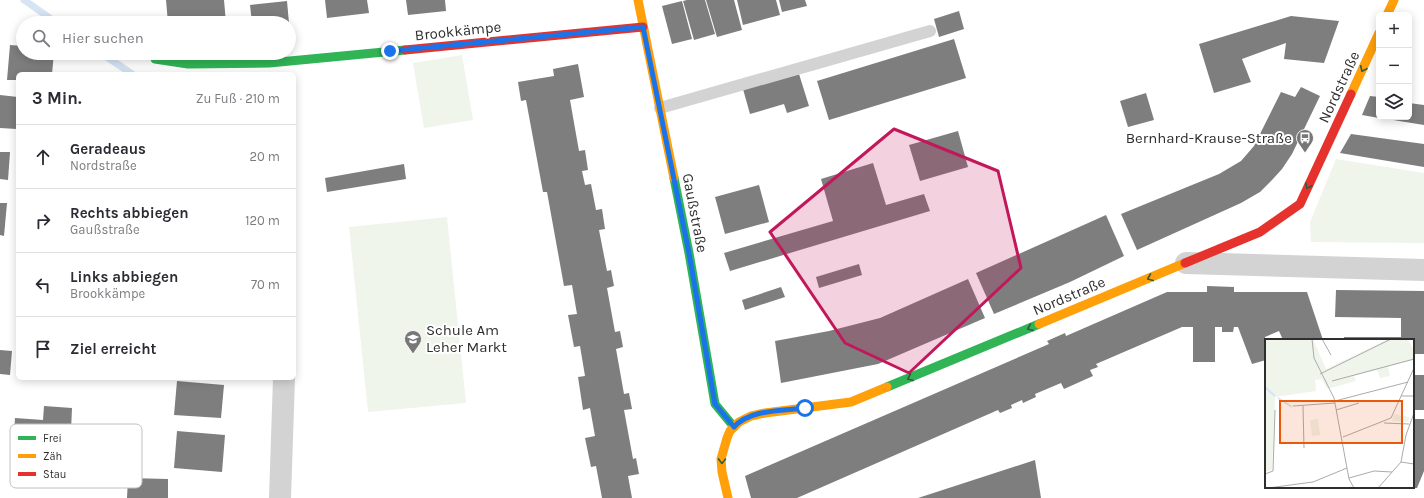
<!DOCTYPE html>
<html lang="de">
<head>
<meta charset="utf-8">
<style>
  body { margin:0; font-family:Karla,sans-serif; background:#f7f7f7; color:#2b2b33 }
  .controls { position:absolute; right:12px; top:12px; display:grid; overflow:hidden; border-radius:6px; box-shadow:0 2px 10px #0003 }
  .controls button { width:36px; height:36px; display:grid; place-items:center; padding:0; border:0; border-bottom:1px solid #e1e1e2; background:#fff; color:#2b2b33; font:20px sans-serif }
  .stop { position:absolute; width:12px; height:12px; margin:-9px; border:3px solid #1a73e8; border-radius:50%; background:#fff }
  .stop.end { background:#1a73e8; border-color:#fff; box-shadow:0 1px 4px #0008 }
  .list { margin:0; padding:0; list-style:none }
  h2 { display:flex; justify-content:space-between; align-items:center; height:52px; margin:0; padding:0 16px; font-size:17px }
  h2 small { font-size:13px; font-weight:400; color:#7c7c81 }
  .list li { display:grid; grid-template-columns:26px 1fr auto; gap:12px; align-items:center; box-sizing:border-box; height:64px; padding:0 16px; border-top:1px solid #e1e1e2 }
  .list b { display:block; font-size:15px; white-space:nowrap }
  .list p { margin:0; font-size:13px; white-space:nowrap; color:#7c7c81 }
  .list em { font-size:13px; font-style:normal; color:#7c7c81 }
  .icon { flex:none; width:22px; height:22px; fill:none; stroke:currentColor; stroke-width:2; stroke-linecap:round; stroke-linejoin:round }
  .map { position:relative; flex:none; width:1424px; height:498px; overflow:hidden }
  .search { position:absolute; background:#fff; box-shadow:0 2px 10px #0003; left:16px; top:16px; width:280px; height:44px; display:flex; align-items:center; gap:10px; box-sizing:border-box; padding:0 14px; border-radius:22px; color:#7c7c81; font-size:15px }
  .panel { position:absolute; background:#fff; box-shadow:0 2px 10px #0003; left:16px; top:72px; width:280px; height:308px; border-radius:6px }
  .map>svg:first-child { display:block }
  .green { fill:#eff5eb }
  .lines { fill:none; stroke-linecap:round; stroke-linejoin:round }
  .stream { stroke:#d6e4f4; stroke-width:7 }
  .building { fill:#7e7e7e }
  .lane { stroke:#d3d3d3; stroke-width:12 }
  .street { stroke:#d3d3d3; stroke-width:22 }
  .fast { stroke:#30b455; stroke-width:9 }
  .slow { stroke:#ff9f0a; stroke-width:9 }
  .jam { stroke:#e5322d; stroke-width:9 }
  .oneway { stroke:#2f5d3c }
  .route { stroke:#1a73e8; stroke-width:5 }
  .marked { fill:#c2185b; fill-opacity:0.2; stroke:#c2185b; stroke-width:3; stroke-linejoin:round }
  .labels { text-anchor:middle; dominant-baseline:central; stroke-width:4; stroke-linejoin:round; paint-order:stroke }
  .street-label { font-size:15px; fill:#2e2e2e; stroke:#fff }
  .poi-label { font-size:15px; fill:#2e2e2e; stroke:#fff; text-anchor:end }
  .inset-river { fill:none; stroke:#d6e4f4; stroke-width:2 }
  .inset-road { fill:none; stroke:#ababab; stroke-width:1 }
  .view { fill:#e8590c; fill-opacity:0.15; stroke:#e8590c; stroke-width:2 }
  .inset-edge { fill:none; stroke:#2e2e2e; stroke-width:2 }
  .key { fill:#fff; stroke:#c0c0c0; stroke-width:1 }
  .key-label { font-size:11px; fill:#2e2e2e }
</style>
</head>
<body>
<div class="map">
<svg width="1424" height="498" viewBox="0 0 1424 498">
  <rect width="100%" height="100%" fill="#fff"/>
  <g class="green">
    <polygon points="462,55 473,120 424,128 413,63"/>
    <polygon points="1336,159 1424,173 1424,243 1311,242 1310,222"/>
    <polygon points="447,217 466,403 368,412 349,227"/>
  </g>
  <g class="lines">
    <g class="stream">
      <polyline points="24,0 57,23"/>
      <polyline points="101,53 132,74"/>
    </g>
  </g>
  <g class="building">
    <polygon points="166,0 224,0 226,23 168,23"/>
    <polygon points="325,0 367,0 369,13 327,18"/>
    <polygon points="406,0 445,0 446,11 408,15"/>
    <polygon points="687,0 705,0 715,34 694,40 683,1"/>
    <polygon points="706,0 734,0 742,30 717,37"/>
    <polygon points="737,0 776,0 780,15 743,25"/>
    <polygon points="779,0 805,0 807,6 782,12"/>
    <polygon points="287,1 289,23 252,23 250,5"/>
    <polygon points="682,1 692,39 672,44 662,6"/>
    <polygon points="959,11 964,29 939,37 934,19"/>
    <polygon points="1291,16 1339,21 1324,63 1284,59 1286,43 1242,59 1251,82 1214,93 1199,44"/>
    <polygon points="954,39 966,78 829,120 817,81"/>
    <polygon points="10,45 23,46 23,53 54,53 52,74 18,74 18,80 7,80"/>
    <polygon points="578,64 584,97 570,100 579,151 585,150 588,170 582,171 585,185 591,184 596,210 602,209 605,229 599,230 607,271 611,270 614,286 607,288 615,332 620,331 623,347 616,349 624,394 629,393 632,409 624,410 633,459 636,458 639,474 628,476 632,498 602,498 596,466 591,467 585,438 595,436 590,408 583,410 578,377 585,376 580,346 574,347 568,315 577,314 572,285 564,286 547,192 543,192 526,100 521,101 518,82 554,76 553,69"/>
    <polygon points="799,74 809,106 787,113 784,104 750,114 743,89"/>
    <polygon points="1301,87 1320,96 1292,154 1282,169 1272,180 1260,192 1241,203 1137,250 1121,214 1219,174 1241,161 1254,146 1281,92 1295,97"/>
    <polygon points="1146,93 1154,120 1128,127 1120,101"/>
    <polygon points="0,95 18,97 17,129 0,128"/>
    <polygon points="1370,96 1379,97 1379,118 1362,115"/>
    <polygon points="1409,103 1424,105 1424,125 1381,118 1409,117"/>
    <polygon points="958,131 968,167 920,181 909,145"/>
    <polygon points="1351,134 1424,144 1424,167 1340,153"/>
    <polygon points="0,152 10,152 8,180 0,179"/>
    <polygon points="873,163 886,205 924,194 930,211 730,271 724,253 833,221 821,179"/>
    <polygon points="404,164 406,179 327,192 325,178"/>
    <polygon points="759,185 769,222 725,234 715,197"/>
    <polygon points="0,203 7,203 4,236 0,235"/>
    <polygon points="1106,215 1124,256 1070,282 994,314 976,273"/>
    <polygon points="859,264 862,275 819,288 816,277"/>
    <polygon points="968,279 985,318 878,364 781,383 775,341 829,331 880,318"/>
    <polygon points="1207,286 1234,287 1234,292 1307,292 1323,340 1283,340 1279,331 1265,337 1266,360 1252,364 1238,327 1234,327 1233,332 1222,332 1222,327 1215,327 1215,362 1193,362 1193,327 1182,327 1096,364 1098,367 1090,370 1093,376 1064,389 1061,383 1035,394 1036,397 1023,403 1022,400 1011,405 1012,408 1000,413 998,410 797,498 751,498 745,476 1049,344 1047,341 1065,333 1066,336 1167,292 1207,292"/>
    <polygon points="781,287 785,297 745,310 742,300"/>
    <polygon points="1336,290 1424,291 1424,354 1413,354 1413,340 1344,340 1344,337 1401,337 1401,318 1335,317"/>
    <polygon points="0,350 12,351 10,375 0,374"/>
    <rect x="1413" y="375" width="11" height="35"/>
    <polygon points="177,381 224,385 221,418 174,415"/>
    <polygon points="44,406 72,408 71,431 47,429 45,454 13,451 15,418 43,420"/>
    <polygon points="1413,419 1424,419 1424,471 1417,488 1413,488"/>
    <polygon points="177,431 225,435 222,472 174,468"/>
    <polygon points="1035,460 1041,498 918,498"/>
    <polygon points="128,478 168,479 168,498 127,498"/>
    <polygon points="1349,487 1398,487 1398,488 1349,489"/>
  </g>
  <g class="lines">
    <polyline class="lane" points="660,108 930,31"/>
    <g class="street">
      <polyline points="1186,263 1424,270"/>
      <polyline points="280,498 284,378"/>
    </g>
    <g class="fast">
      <polyline points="155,59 188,64 269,63 405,50"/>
      <polyline points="674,178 689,253 715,404 734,427"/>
      <polyline points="887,387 1039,324"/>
    </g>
    <g class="slow">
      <polyline points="638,0 674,178"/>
      <polyline points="1387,15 1394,0"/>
      <polyline points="1351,94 1379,33"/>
      <polyline points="1039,324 1185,263"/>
      <polyline points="728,498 722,472 721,459 727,438 730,431 739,422 751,416 765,413 851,402 887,387"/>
    </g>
    <g class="jam">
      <polyline points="405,50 643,27"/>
      <polyline points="1185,263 1260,232 1300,204 1351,94"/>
    </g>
  </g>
  <defs><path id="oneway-chevron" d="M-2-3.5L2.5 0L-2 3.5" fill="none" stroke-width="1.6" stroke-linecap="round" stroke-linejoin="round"/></defs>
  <g class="oneway">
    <use href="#oneway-chevron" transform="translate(1363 69) rotate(115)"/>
    <use href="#oneway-chevron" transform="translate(1308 186) rotate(115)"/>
    <use href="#oneway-chevron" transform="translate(1150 278) rotate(157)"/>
    <use href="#oneway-chevron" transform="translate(1030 328) rotate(157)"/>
    <use href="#oneway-chevron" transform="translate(910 378) rotate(157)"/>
    <use href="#oneway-chevron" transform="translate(722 461) rotate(91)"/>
  </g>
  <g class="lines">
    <path class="route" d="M390,51l253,-24 46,226 26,151 19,23c16,-18 49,-16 71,-19"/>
  </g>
  <path class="marked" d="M894,129l104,42 23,97 -112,105 -64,-30 -75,-111z"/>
  <defs>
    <symbol id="bus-pin" viewBox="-11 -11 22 30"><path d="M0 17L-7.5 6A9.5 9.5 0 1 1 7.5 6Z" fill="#777" stroke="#fff"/><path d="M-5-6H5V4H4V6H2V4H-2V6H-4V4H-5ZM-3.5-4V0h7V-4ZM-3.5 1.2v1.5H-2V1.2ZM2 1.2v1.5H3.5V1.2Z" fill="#fff"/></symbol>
    <symbol id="school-pin" viewBox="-11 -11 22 30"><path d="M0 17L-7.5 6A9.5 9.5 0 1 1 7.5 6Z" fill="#777" stroke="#fff"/><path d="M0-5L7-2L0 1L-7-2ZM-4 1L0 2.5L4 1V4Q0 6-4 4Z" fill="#fff"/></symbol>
  </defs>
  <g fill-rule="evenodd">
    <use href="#bus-pin" x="1295" y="128" width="20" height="27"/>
    <use href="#school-pin" x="403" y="329" width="20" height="27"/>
  </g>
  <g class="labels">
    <g class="street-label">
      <text transform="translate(458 31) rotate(-6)">Brookkämpe</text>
      <text transform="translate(1339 87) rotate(-65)">Nordstraße</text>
      <text transform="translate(695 213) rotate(79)">Gaußstraße</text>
      <text transform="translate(1069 296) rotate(-23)">Nordstraße</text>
    </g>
    <g class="poi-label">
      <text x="1292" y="138">Bernhard-Krause-Straße</text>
      <text x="426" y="330" text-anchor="start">Schule Am<tspan x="426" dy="17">Leher Markt</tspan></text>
    </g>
  </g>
  <g transform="translate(1265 339)">
    <rect width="149" height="149" fill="#fff"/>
    <path d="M0,0h48l13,30 62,-30h19l7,11v10l-26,7 2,9 -10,2 -3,-8 -23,6 2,5 -29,8 -5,-10 -7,1 1,11 -41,6 -3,73 -7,2zM129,75l16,3 -2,5 -16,-1zM53,80l2,16 -8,1 -2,-16z" fill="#eff5eb"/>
    <path class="inset-river" d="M0,48l10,9M13,59l14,9"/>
    <path class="inset-road" d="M47,0l2,19 20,40 15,81 5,9M57,0l9,16M55,35l71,-35M67,42l82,-22M136,57h13M70,62l73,-19M28,67l42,-3M38,67l1,42M71,71l23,-7M119,84l25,1M78,98l48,-19 23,-50M136,123l13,2M0,135l8,-3 2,-61M84,139l25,-7 18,1M3,149l45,-6 34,-14M113,149l23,-26 5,-27 8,-22"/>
    <path class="view" d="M15,62h122v42h-122z"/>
    <rect width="149" height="149" class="inset-edge"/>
  </g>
  <rect x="10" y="424" width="132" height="64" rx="6" class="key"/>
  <rect x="18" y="436" width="18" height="4" fill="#30b455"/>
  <rect x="18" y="454" width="18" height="4" fill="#ff9f0a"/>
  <rect x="18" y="472" width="18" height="4" fill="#e5322d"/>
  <g class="key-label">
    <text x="43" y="442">Frei</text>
    <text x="43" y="460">Zäh</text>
    <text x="43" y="478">Stau</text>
  </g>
</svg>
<div class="controls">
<button>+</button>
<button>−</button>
<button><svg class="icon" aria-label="layers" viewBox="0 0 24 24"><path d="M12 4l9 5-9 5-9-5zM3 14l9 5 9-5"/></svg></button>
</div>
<div class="stop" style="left:805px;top:408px"></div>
<div class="stop end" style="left:390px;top:51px"></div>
<div class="search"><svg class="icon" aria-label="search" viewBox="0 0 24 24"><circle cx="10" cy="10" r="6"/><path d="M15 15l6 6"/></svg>Hier suchen</div>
<section class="panel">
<h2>3 Min.<small>Zu Fuß · 210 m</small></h2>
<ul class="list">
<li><svg class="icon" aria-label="ahead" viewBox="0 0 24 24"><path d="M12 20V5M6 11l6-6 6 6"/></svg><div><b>Geradeaus</b><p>Nordstraße</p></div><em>20 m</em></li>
<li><svg class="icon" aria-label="right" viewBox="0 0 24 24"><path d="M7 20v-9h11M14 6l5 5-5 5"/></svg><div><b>Rechts abbiegen</b><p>Gaußstraße</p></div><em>120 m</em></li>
<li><svg class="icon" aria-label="left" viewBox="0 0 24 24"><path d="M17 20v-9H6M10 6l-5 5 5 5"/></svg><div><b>Links abbiegen</b><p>Brookkämpe</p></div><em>70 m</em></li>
<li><svg class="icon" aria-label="arrive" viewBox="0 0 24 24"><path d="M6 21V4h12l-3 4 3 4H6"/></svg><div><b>Ziel erreicht</b></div></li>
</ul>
</section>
</div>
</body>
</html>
